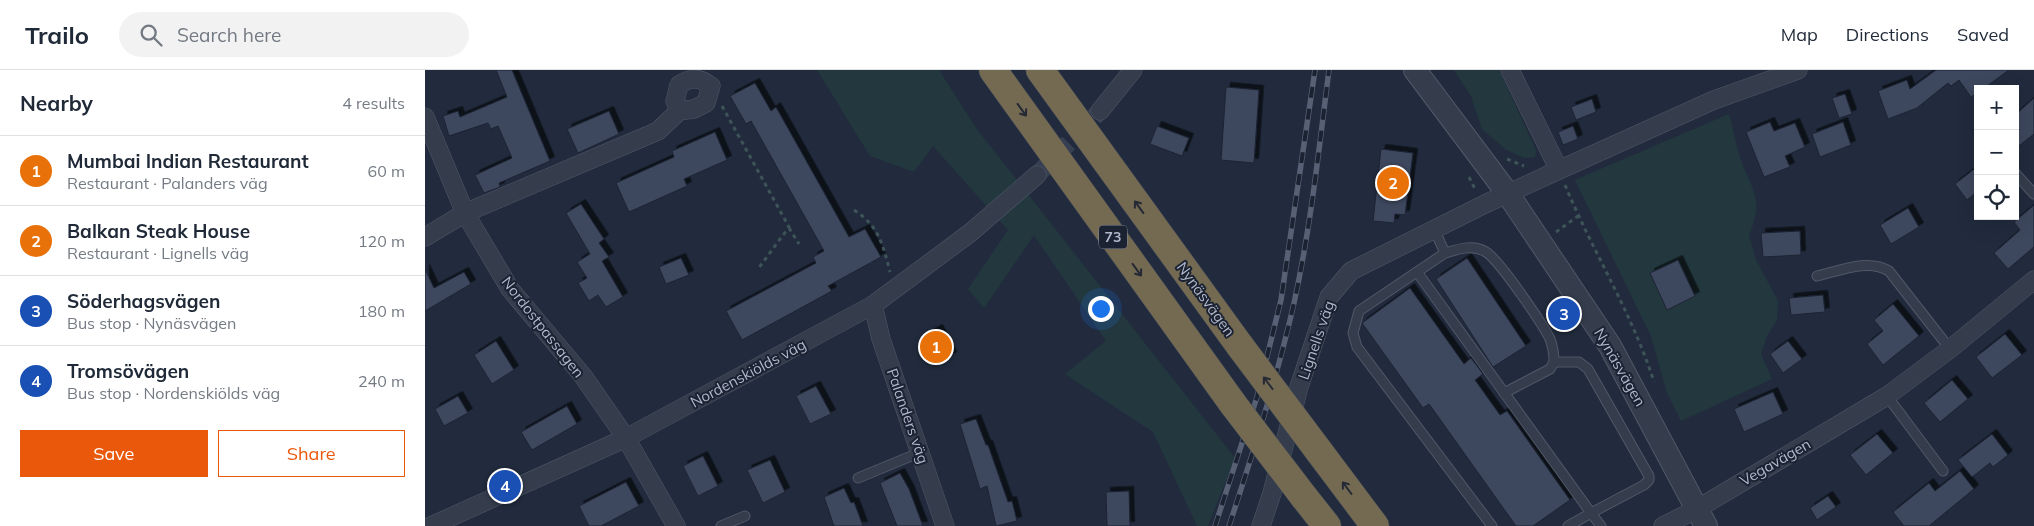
<!DOCTYPE html>
<html lang="en">
<head>
<meta charset="utf-8">
<style>
  body { margin:0; font-family:Mulish,sans-serif; background:#f2f2f3; color:#1f2937 }
  .controls { position:absolute; right:15px; top:15px; display:grid; overflow:hidden; border-radius:0px; box-shadow:0 5px 20px #0002 }
  .controls button { width:45px; height:45px; display:grid; place-items:center; padding:0; border:0; border-bottom:1px solid #e0e1e3; background:#fff; color:#1f2937; font:25px sans-serif }
  .you { position:absolute; left:675px; top:238px; width:18px; height:18px; margin:-12px; border:4px solid #fff; border-radius:50%; background:#1a73e8; box-shadow:0 0 0 8px #1a73e833 }
  .badge { display:grid; place-items:center; width:32px; height:32px; border-radius:50%; background:#ea580c; color:#fff; font-size:16px; font-weight:700 }
  .pin { position:absolute; translate:-50% -50%; border:2px solid #fff; box-shadow:0 1px 5px #0006 }
  .list { margin:0; padding:0; list-style:none }
  h2 { display:flex; justify-content:space-between; align-items:center; height:65px; margin:0; padding:0 20px; font-size:21px }
  h2 small { font-size:16px; font-weight:400; color:#747a83 }
  .list li { display:grid; grid-template-columns:32px 1fr auto; gap:15px; align-items:center; box-sizing:border-box; height:70px; padding:0 20px; border-top:1px solid #e0e1e3 }
  .list b { display:block; font-size:19px; white-space:nowrap }
  .list p { margin:0; font-size:16px; white-space:nowrap; color:#747a83 }
  .list em { font-size:16px; font-style:normal; color:#747a83 }
  .actions { display:flex; gap:10px; padding:15px 20px }
  .actions a { flex:1; padding:11px 0; border:1px solid #ea580c; border-radius:0px; text-align:center; font-size:18px; color:#ea580c }
  .actions .main { background:#ea580c; color:#fff }
  .icon { flex:none; width:28px; height:28px; fill:none; stroke:currentColor; stroke-width:2; stroke-linecap:round; stroke-linejoin:round }
  .map { position:relative; flex:none; width:1609px; height:456px; overflow:hidden }
  header { display:flex; align-items:center; gap:30px; box-sizing:border-box; height:70px; padding:0 25px; background:#fff; border-bottom:1px solid #e0e1e3 }
  header strong { font-size:24px }
  nav { display:flex; gap:28px; margin-inline-start:auto; font-size:18px }
  .search { width:350px; height:45px; background:#f2f2f3; display:flex; align-items:center; gap:12px; box-sizing:border-box; padding:0 18px; border-radius:28px; color:#747a83; font-size:19px }
  main { display:flex }
  aside { flex:1; background:#fff }
  .map>svg:first-child { display:block }
  .green { fill:#23383e }
  .building { fill:#3d475d; stroke:#1d2434; filter:url(#shadow) }
  .lines { fill:none; stroke-linecap:round; stroke-linejoin:round }
  .minor-tunnel { stroke:#374052; stroke-width:18; stroke-dasharray:18 9; stroke-linecap:butt }
  .service-casing { stroke:#515868; stroke-width:11 }
  .minor-casing { stroke:#515868; stroke-width:19 }
  .tertiary-casing { stroke:#515868; stroke-width:24 }
  .motorway-casing { stroke:#3e4555; stroke-width:29 }
  .path { stroke:#3e5458; stroke-width:3; stroke-dasharray:4 4; stroke-linecap:butt }
  .service { stroke:#353d4d; stroke-width:9 }
  .minor { stroke:#353d4d; stroke-width:18 }
  .tertiary { stroke:#353d4d; stroke-width:22 }
  .motorway { stroke:#746a52; stroke-width:28 }
  .rail-casing { stroke:#576074; stroke-width:5.5 }
  .rail { stroke:#1b2232; stroke-width:4; stroke-dasharray:11; stroke-linecap:butt }
  .motorway-bridge-casing { stroke:#3e4555; stroke-width:29; stroke-linecap:butt }
  .motorway-bridge { stroke:#746a52; stroke-width:28 }
  .oneway { stroke:#242935 }
  .labels { text-anchor:middle; dominant-baseline:central; stroke-width:4; stroke-linejoin:round; paint-order:stroke }
  .shield { fill:#1b2232; stroke:#848b9c; stroke-width:1 }
  .shield-label { font-size:14px; font-weight:bold; fill:#b1b8c9 }
  .street-label { font-size:15px; fill:#b1b8c9; stroke:#1b2232 }
</style>
</head>
<body>
<header>
<strong>Trailo</strong>
<div class="search"><svg class="icon" aria-label="search" viewBox="0 0 24 24"><circle cx="10" cy="10" r="6"/><path d="M15 15l6 6"/></svg>Search here</div>
<nav><a>Map</a><a>Directions</a><a>Saved</a></nav>
</header>
<main>
<aside>
<h2>Nearby<small>4 results</small></h2>
<ul class="list">
<li><span class="badge" style="background:#e8710a">1</span><div><b>Mumbai Indian Restaurant</b><p>Restaurant · Palanders väg</p></div><em>60 m</em></li>
<li><span class="badge" style="background:#e8710a">2</span><div><b>Balkan Steak House</b><p>Restaurant · Lignells väg</p></div><em>120 m</em></li>
<li><span class="badge" style="background:#1a4fb4">3</span><div><b>Söderhagsvägen</b><p>Bus stop · Nynäsvägen</p></div><em>180 m</em></li>
<li><span class="badge" style="background:#1a4fb4">4</span><div><b>Tromsövägen</b><p>Bus stop · Nordenskiölds väg</p></div><em>240 m</em></li>
</ul>
<div class="actions"><a class="main">Save</a><a>Share</a></div>
</aside>
<div class="map">
<svg width="1609" height="456" viewBox="0 0 1609 456">
  <defs>
    <filter id="shadow"><feDropShadow dx="4.5" dy="-4.5" stdDeviation="0" flood-color="#0009"/></filter>
  </defs>
  <rect width="100%" height="100%" fill="#212b3d"/>
  <g class="green">
    <polygon points="392,0 514,0 551,58 810,388 783,456 772,456 728,362 640,304 681,271 609,165 559,238 543,219 583,160 508,76 489,102 445,86"/>
    <polygon points="1029,0 1074,0 1111,80 1110,87 1099,88 1080,79 1057,59 1046,26"/>
    <path d="M1304,44c4,13 6,28 10,41 12,35 26,42 10,80l7,25 22,41 -1,19 -10,16 -6,18 11,25 -91,42 -14,-28 -16,-57 -76,-156z"/>
  </g>
  <g class="building">
    <polygon points="71,0 87,0 125,91 74,113 75,117 59,123 50,105 87,88 73,56 66,59 63,53 24,66 18,46 33,41 35,47 82,27"/>
    <polygon points="1511,0 1584,0 1558,19 1553,19 1553,22 1546,27 1534,10 1526,16 1523,13 1492,38 1463,49 1453,21 1482,10 1485,19"/>
    <polygon points="330,13 346,41 351,37 424,167 440,159 456,187 403,216 407,221 317,270 301,241 391,193 388,187 399,181 326,51 321,54 305,26"/>
    <polygon points="801,17 834,20 829,93 796,90"/>
    <polygon points="1420,24 1427,44 1414,48 1407,28"/>
    <polygon points="1609,28 1609,64 1590,79 1590,45"/>
    <polygon points="1167,29 1171,42 1151,50 1146,37"/>
    <polygon points="184,41 194,64 153,83 142,59"/>
    <polygon points="1345,52 1349,61 1370,53 1380,77 1360,86 1365,97 1339,107 1321,62"/>
    <polygon points="1418,52 1426,75 1395,87 1387,64"/>
    <polygon points="732,56 764,68 757,86 725,74"/>
    <polygon points="1148,56 1153,69 1138,75 1133,62"/>
    <polygon points="290,62 302,90 259,109 262,116 204,142 191,113 249,87 247,81"/>
    <polygon points="956,79 988,83 980,145 970,144 969,153 948,151"/>
    <polygon points="1553,96 1553,121 1542,130 1530,114"/>
    <polygon points="156,134 179,169 174,173 184,187 177,191 198,227 181,237 173,225 164,231 153,213 162,208 152,192 165,184 141,143"/>
    <polygon points="1609,135 1609,177 1583,199 1569,183 1595,160 1589,152"/>
    <polygon points="1483,138 1494,157 1466,174 1455,155"/>
    <polygon points="1375,161 1376,185 1338,187 1336,163"/>
    <polygon points="256,188 264,205 241,214 234,197"/>
    <polygon points="1042,188 1101,276 1068,297 1011,209"/>
    <polygon points="1253,190 1270,226 1242,240 1225,203"/>
    <polygon points="0,199 9,218 39,202 46,214 0,241"/>
    <polygon points="985,218 1039,294 1046,288 1058,304 1050,310 1075,345 1082,341 1145,430 1108,456 1091,456 1004,334 998,338 937,253"/>
    <polygon points="1398,225 1400,242 1366,245 1364,228"/>
    <polygon points="1468,234 1494,266 1458,295 1442,274 1458,261 1449,250"/>
    <polygon points="513,259 527,286 508,296 494,269"/>
    <polygon points="1580,264 1597,285 1567,308 1551,287"/>
    <polygon points="71,271 89,300 67,314 49,285"/>
    <polygon points="1363,271 1377,289 1358,303 1345,284"/>
    <polygon points="1527,310 1543,329 1515,352 1499,333"/>
    <polygon points="391,316 406,344 385,354 371,326"/>
    <polygon points="1348,322 1358,344 1319,362 1309,339"/>
    <polygon points="33,326 43,343 19,356 10,339"/>
    <polygon points="142,336 152,354 107,380 96,362"/>
    <polygon points="551,349 561,375 563,375 583,432 587,431 592,451 571,456 562,416 555,419 535,354"/>
    <polygon points="1452,364 1468,383 1441,405 1425,385"/>
    <polygon points="1567,364 1583,385 1568,397 1565,393 1547,407 1533,390"/>
    <polygon points="278,386 293,416 273,426 258,396"/>
    <polygon points="345,390 360,422 338,433 322,400"/>
    <polygon points="1535,401 1549,419 1504,456 1479,456 1468,442 1504,413 1510,421"/>
    <polygon points="475,403 484,419 498,456 472,456 455,413"/>
    <polygon points="201,412 214,436 176,456 164,456 154,436"/>
    <polygon points="419,418 426,433 429,432 438,456 409,456 399,427"/>
    <polygon points="704,421 705,456 682,456 681,422"/>
    <polygon points="1403,426 1411,437 1392,450 1385,438"/>
  </g>
  <g class="lines">
    <polyline class="minor-tunnel" points="612,105 675,41"/>
    <defs>
      <g id="service">
        <polyline points="1590,103 1609,124"/>
        <polyline points="1009,159 1020,183 934,241 928,263 932,277 1067,456"/>
        <path d="M1020,183c14,-4 28,-9 41,-1 14,9 56,71 64,87 3,8 4,15 4,23l-4,7 -46,24"/>
        <polyline points="992,202 1166,443 1219,415 1224,410 1224,406 1163,299 1154,292 1129,292"/>
        <path d="M1392,206c22,-5 51,-18 72,-5l61,78"/>
        <polyline points="1462,326 1518,401"/>
        <polyline points="433,408 496,382"/>
        <polyline points="296,456 320,446"/>
        <polyline points="1143,456 1166,443 1176,456"/>
      </g>
      <g id="minor">
        <polyline points="1085,0 1134,100"/>
        <polyline points="675,41 708,0"/>
        <polyline points="0,47 40,143 85,219 158,306 201,368 251,456"/>
        <path d="M0,167l40,-24 193,-82 21,-20 15,-2 12,-6 5,-17c-12,-9 -20,-9 -32,-1l-4,16 4,10"/>
        <polyline points="448,235 456,269 520,456"/>
        <polyline points="6,456 201,368 448,235 545,163 612,105"/>
        <polyline points="836,456 847,423 874,317 904,227 926,201 1060,134 1134,100 1289,30 1373,0"/>
        <polyline points="1238,456 1272,439 1462,326 1525,279 1609,210"/>
      </g>
      <polyline id="tertiary" points="990,0 1083,124 1185,276 1281,456"/>
      <g id="motorway">
        <polyline points="568,0 808,334"/>
        <polyline points="615,0 815,276"/>
        <polyline points="893,380 950,456"/>
        <polyline points="879,427 902,456"/>
      </g>
    </defs>
    <use href="#service" class="service-casing"/>
    <use href="#minor" class="minor-casing"/>
    <use href="#tertiary" class="tertiary-casing"/>
    <use href="#motorway" class="motorway-casing"/>
    <g class="path">
      <polyline points="297,36 364,157 333,199"/>
      <polyline points="1082,89 1099,96"/>
      <polyline points="1044,107 1051,121"/>
      <path d="M1140,115c28,67 67,128 89,197"/>
      <path d="M429,140c25,16 29,35 36,62"/>
      <polyline points="364,158 374,174"/>
      <polyline points="1131,162 1153,146"/>
    </g>
    <use href="#service" class="service"/>
    <use href="#minor" class="minor"/>
    <use href="#tertiary" class="tertiary"/>
    <use href="#motorway" class="motorway"/>
    <defs>
      <g id="rail">
        <polyline points="790,456 832,327 856,230 890,0"/>
        <path d="M804,456c24,-73 48,-148 65,-223 17,-77 25,-155 35,-233"/>
      </g>
    </defs>
    <use href="#rail" class="rail-casing"/>
    <use href="#rail" class="rail"/>
    <defs>
      <g id="motorway-bridge">
        <polyline points="815,276 893,380"/>
        <polyline points="808,334 879,427"/>
      </g>
    </defs>
    <use href="#motorway-bridge" class="motorway-bridge-casing"/>
    <use href="#motorway-bridge" class="motorway-bridge"/>
  </g>
  <defs><path id="oneway-shaft" d="M-6 0H5M1.5-3L5.5 0L1.5 3" fill="none" stroke-width="1.6" stroke-linecap="round" stroke-linejoin="round" transform="scale(1.25)"/></defs>
  <g class="oneway">
    <use href="#oneway-shaft" transform="translate(597 40) rotate(54)"/>
    <use href="#oneway-shaft" transform="translate(714 137) rotate(-126)"/>
    <use href="#oneway-shaft" transform="translate(712 200) rotate(54)"/>
    <use href="#oneway-shaft" transform="translate(843 313) rotate(-127)"/>
    <use href="#oneway-shaft" transform="translate(922 418) rotate(-127)"/>
  </g>
  <g class="labels">
    <rect class="shield" x="674" y="155.5" width="28" height="23" rx="4"/>
    <g class="shield-label">
      <text x="688" y="167">73</text>
    </g>
    <g class="street-label">
      <text transform="translate(781 229) rotate(54)">Nynäsvägen</text>
      <text transform="translate(118 257) rotate(52)">Nordostpassagen</text>
      <text transform="translate(891 270) rotate(-71)">Lignells väg</text>
      <text transform="translate(1195 297) rotate(60)">Nynäsvägen</text>
      <text transform="translate(323 303) rotate(-28)">Nordenskiölds väg</text>
      <text transform="translate(483 346) rotate(71)">Palanders väg</text>
      <text transform="translate(1350 392) rotate(-30)">Vegavägen</text>
    </g>
  </g>
</svg>
<div class="controls">
<button>+</button>
<button>−</button>
<button><svg class="icon" aria-label="locate" viewBox="0 0 24 24"><circle cx="12" cy="12" r="6"/><path d="M12 2v4M12 18v4M2 12h4M18 12h4"/></svg></button>
</div>
<div class="you"></div>
<div class="pin badge" style="left:511px;top:277px;background:#e8710a">1</div>
<div class="pin badge" style="left:968px;top:113px;background:#e8710a">2</div>
<div class="pin badge" style="left:1139px;top:244px;background:#1a4fb4">3</div>
<div class="pin badge" style="left:80px;top:416px;background:#1a4fb4">4</div>
</div>
</main>
</body>
</html>
